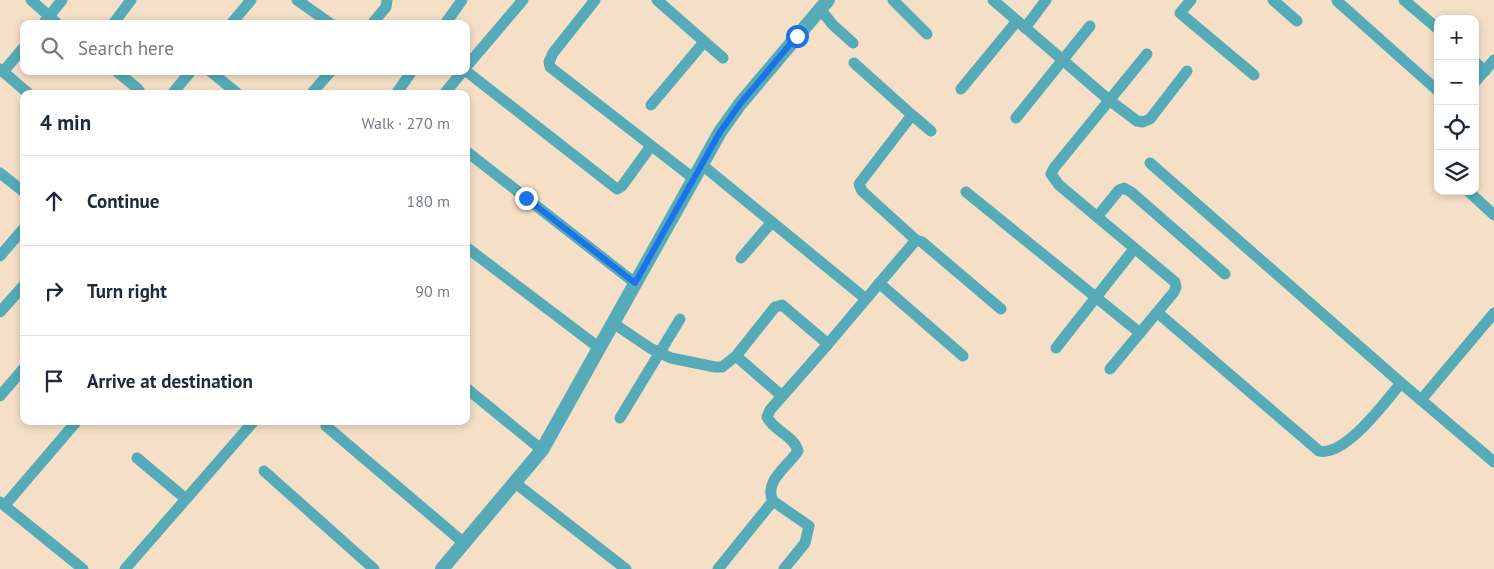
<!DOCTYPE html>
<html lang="en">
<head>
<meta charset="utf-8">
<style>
  body { margin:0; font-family:"PT Sans",sans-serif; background:#f6f6f7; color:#1f2937 }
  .controls { position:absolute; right:15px; top:15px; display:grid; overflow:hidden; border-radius:10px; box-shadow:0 2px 8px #0003 }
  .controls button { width:45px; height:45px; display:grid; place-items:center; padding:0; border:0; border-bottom:1px solid #e0e1e3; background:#fff; color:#1f2937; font:25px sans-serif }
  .stop { position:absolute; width:15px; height:15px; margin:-11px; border:4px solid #1a73e8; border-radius:50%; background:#fff }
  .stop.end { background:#1a73e8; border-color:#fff; box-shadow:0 1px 5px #0008 }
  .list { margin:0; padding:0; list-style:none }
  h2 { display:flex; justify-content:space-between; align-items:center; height:65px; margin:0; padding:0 20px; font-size:21px }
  h2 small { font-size:16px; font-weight:400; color:#747a83 }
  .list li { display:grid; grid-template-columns:32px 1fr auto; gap:15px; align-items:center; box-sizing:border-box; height:90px; padding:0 20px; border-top:1px solid #e0e1e3 }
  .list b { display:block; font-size:19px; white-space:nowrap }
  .list em { font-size:16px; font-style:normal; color:#747a83 }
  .icon { flex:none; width:28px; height:28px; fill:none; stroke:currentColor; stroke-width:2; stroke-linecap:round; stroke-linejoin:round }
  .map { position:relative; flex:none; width:1494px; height:569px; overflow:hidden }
  .search { position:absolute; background:#fff; box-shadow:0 2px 8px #0003; left:20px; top:20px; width:450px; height:55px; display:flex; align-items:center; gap:12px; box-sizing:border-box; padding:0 18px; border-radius:10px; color:#747a83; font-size:19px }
  .panel { position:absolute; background:#fff; box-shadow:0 2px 8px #0003; left:20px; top:90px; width:450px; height:335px; border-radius:10px }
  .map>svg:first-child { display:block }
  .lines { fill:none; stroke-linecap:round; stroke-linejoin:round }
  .minor { stroke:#55acb8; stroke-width:11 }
  .tertiary { stroke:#55acb8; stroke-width:14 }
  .route { stroke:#1a73e8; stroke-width:6 }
</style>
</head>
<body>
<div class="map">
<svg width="1494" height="569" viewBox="0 0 1494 569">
  <rect width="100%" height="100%" fill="#f5dfc7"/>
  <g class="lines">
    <g class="minor">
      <polyline points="31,0 58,24"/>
      <polyline points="297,0 331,24"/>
      <polyline points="595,0 553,53 549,62 550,67 693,178"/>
      <polyline points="657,0 723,58"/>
      <polyline points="893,0 927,34"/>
      <polyline points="993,0 1109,100 1137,121 1143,122 1150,119 1187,71"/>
      <polyline points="1191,0 1180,13 1254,75"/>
      <polyline points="1273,0 1297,21"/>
      <polyline points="1404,0 1438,29"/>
      <polyline points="1337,1 1438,91"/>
      <polyline points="820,9 833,25 853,43"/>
      <polyline points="43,24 62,0"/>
      <polyline points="113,24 131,0"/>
      <polyline points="231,24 251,0"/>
      <polyline points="372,24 386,7 387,0"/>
      <polyline points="445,24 462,0"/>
      <polyline points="1025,28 1046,0"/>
      <polyline points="1475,62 1485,71"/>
      <polyline points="854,63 912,115 859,184 862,191 916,240"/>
      <polyline points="466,67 523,0"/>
      <polyline points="0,69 29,94"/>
      <polyline points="116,71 137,88 140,92 139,94"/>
      <polyline points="210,71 238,94"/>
      <polyline points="466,71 617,189 622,186 651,146"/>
      <polyline points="3,72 24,47"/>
      <polyline points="1475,82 1494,60"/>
      <polyline points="961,89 1017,21"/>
      <polyline points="172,94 191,71"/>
      <polyline points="311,94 331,71"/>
      <polyline points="396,94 412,71"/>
      <polyline points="444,94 463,71"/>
      <polyline points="651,105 704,42"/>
      <polyline points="912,115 931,131"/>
      <polyline points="1016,118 1090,26"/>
      <polyline points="466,151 635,283"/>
      <polyline points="1150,163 1401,383 1494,462"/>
      <polyline points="701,164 866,299 828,344"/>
      <polyline points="0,173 24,192"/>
      <polyline points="1468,191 1494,215"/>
      <polyline points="966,192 1140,333"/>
      <polyline points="1097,217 1119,190 1124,188 1131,192 1225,274"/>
      <polyline points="466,247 598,347"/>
      <polyline points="0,256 24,228"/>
      <polyline points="741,258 772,222"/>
      <polyline points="879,283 963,356"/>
      <polyline points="866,299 916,240 922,242 1001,309"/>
      <polyline points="0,312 24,285"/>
      <path d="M1158,313l161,138c26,6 66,-49 82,-68"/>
      <path d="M613,323l37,25 21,10 44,9h7l14,-11 39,-49 7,-2 46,39 -58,66 -3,7c7,14 27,19 31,34 -10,15 -35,31 -25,50l36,25 -4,17 -21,26"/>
      <polyline points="1056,348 1134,249"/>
      <polyline points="736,356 782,396"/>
      <polyline points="1110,369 1174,292 1176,287 1175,282 1059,185 1051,174 1054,168 1147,54"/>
      <polyline points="466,388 542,450"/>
      <polyline points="0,396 24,368"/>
      <polyline points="1421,400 1494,313"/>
      <polyline points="620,418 680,319"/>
      <polyline points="326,426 464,543"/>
      <polyline points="137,458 186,499"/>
      <polyline points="264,471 374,569"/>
      <polyline points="514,482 626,569"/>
      <polyline points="0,502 83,569"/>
      <polyline points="5,505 77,421"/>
      <polyline points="125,569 254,421"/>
      <polyline points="718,569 773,501"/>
    </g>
    <polyline class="tertiary" points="442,569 542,450 720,132 740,104 828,0"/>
  </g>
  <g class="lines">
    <polyline class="route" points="526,198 635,283 720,132 740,104 797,36"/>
  </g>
</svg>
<div class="controls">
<button>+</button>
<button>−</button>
<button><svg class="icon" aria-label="locate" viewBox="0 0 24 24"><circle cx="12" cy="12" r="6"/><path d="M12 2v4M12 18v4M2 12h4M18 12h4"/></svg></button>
<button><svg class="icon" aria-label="layers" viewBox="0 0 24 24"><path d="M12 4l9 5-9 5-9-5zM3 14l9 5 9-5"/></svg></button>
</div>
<div class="stop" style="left:797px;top:36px"></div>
<div class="stop end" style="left:526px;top:198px"></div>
<div class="search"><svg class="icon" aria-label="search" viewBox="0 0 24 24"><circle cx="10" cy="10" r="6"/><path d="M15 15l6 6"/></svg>Search here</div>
<section class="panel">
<h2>4 min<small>Walk · 270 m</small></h2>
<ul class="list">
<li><svg class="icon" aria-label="ahead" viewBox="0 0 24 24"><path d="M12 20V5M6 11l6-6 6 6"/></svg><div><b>Continue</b></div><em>180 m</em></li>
<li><svg class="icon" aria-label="right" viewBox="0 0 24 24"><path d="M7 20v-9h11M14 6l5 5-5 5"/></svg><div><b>Turn right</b></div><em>90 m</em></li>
<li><svg class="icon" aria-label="arrive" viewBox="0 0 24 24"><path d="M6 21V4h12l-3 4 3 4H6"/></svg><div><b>Arrive at destination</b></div></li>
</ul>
</section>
</div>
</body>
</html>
